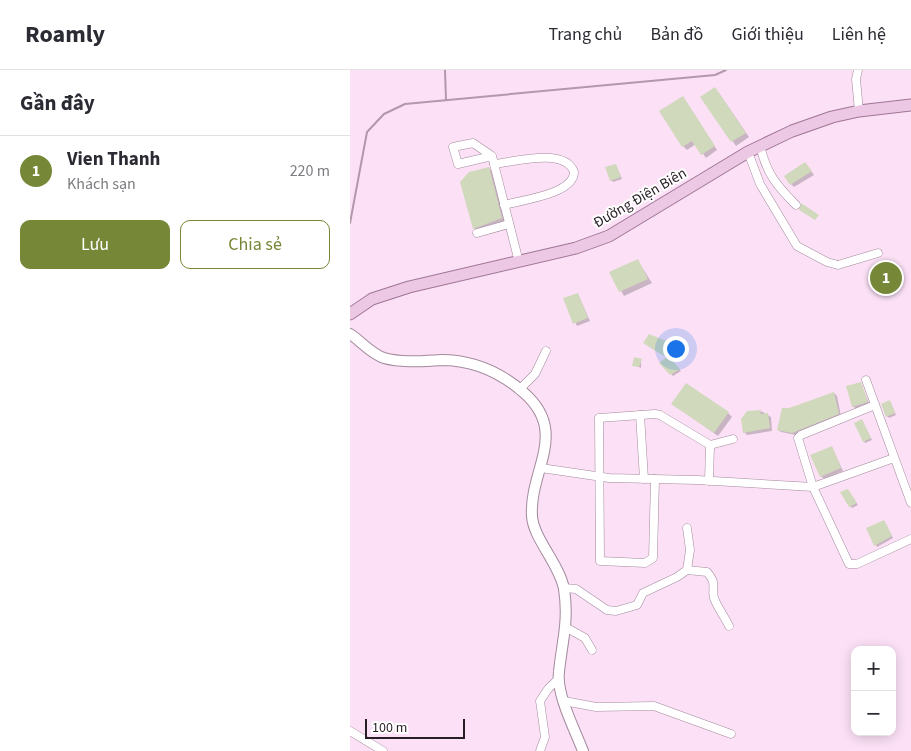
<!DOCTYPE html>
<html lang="vi">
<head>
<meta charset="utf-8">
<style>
  body { margin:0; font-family:"Source Sans 3",sans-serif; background:#f7f7f7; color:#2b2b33 }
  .controls { position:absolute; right:15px; bottom:15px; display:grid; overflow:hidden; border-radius:10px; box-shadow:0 2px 12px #0003 }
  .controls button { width:45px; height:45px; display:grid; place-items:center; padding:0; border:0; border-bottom:1px solid #e1e1e2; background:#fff; color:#2b2b33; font:25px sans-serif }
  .scale { position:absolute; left:15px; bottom:12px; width:100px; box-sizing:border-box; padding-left:5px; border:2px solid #271d24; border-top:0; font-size:14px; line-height:18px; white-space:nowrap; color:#271d24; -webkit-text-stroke:4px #fff; paint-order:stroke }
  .you { position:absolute; left:325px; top:278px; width:18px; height:18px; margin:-12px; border:4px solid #fff; border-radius:50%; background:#1a73e8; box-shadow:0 0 0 8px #1a73e833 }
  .badge { display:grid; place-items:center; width:32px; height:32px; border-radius:50%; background:#768737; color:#fff; font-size:16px; font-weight:700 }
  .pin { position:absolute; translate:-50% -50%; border:2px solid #fff; box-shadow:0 1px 5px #0006 }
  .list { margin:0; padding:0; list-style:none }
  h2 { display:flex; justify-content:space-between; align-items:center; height:65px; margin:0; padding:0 20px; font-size:21px }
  h2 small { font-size:16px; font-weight:400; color:#7c7c81 }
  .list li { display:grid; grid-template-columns:32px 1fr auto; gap:15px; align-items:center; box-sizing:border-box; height:70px; padding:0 20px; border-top:1px solid #e1e1e2 }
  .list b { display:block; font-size:19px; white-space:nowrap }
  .list p { margin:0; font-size:16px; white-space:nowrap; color:#7c7c81 }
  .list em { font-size:16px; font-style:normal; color:#7c7c81 }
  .actions { display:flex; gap:10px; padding:15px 20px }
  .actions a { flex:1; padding:11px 0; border:1px solid #768737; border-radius:10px; text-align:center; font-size:18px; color:#768737 }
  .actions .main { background:#768737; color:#fff }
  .map { position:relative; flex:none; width:561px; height:681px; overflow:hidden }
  header { display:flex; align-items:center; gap:30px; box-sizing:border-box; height:70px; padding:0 25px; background:#fff; border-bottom:1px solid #e1e1e2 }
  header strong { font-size:24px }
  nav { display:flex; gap:28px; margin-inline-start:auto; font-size:18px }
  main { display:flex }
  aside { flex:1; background:#fff }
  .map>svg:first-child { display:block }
  .shadow { fill:#0003 }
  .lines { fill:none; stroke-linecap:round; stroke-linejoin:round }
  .stream { stroke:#b198ab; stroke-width:2 }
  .building { fill:#d1d9bc }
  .street-casing { stroke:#a2899c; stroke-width:9 }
  .secondary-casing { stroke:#a2899c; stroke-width:12 }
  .primary-casing { stroke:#9f7595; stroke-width:13 }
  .street { stroke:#fff; stroke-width:8 }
  .secondary { stroke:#fff; stroke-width:10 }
  .primary { stroke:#ecc8e4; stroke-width:11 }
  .labels { text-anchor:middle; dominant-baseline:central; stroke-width:4; stroke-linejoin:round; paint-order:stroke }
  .street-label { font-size:15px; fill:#271d24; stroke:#fff }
</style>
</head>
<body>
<header>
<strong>Roamly</strong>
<nav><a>Trang chủ</a><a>Bản đồ</a><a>Giới thiệu</a><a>Liên hệ</a></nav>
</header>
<main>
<aside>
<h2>Gần đây<small></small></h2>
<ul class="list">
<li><span class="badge">1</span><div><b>Vien Thanh</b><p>Khách sạn</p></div><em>220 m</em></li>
</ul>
<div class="actions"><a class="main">Lưu</a><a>Chia sẻ</a></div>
</aside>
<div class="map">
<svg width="561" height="681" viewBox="0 0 561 681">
  <rect width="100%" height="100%" fill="#fce1f6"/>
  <g class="shadow">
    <polygon points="369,23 399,67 386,76 352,27"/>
    <polygon points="333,27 367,80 356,88 346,74 337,80 333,76 311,41"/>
    <polygon points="266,95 272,109 263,112 261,110"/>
    <polygon points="458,97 464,105 444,117 441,114"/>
    <polygon points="139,98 143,103 155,152 129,162 124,158"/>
    <polygon points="288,191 302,213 274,226 261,203"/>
    <polygon points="228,224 240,251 227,256 215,229"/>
    <polygon points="299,265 326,278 318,288 331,301 323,306 311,293 318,288 298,276"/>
    <polygon points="291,290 291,298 284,295"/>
    <polygon points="510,313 520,335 506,339 503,336"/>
    <polygon points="484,323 487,326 491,346 446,365 431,362 428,360 440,339"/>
    <polygon points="541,333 546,345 539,348 537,346"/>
    <polygon points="327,337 378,343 382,347 368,366"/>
    <polygon points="411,341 421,347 422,361 397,365 394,362"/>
    <polygon points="512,351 522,370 515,373 514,371"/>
    <polygon points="482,377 493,401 474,409 471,406"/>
    <polygon points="500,423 508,435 502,438 500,436"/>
    <polygon points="536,454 543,468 527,477 518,459"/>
  </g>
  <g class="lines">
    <g class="stream">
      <polyline points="95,0 96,30"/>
      <polyline points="0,153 17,62 34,44 55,34 365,5 376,0"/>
    </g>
  </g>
  <g class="building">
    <polygon points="365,17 396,63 381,72 350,27"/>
    <polygon points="333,26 365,76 351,85 342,71 332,77 309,41"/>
    <polygon points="455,92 462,101 440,115 434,106"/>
    <polygon points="266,94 271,107 260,111 255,97"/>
    <polygon points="139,97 152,148 123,159 110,112 119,102"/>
    <polygon points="451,133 469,145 465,150 449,140"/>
    <polygon points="288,189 298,209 269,222 259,202"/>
    <polygon points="228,223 238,248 223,254 213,228"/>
    <polygon points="299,264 324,274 314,286 293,273"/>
    <polygon points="318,286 330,299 320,305 309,293"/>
    <polygon points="284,287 292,289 289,297 282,296"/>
    <polygon points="511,312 518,332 502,337 496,316"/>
    <polygon points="336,313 379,342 364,363 321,334"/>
    <polygon points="484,322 489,344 442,363 427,360 432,338 439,338"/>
    <polygon points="540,330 545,343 536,347 531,334"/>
    <polygon points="411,340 410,344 418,343 420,358 393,363 391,349 397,341"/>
    <polygon points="512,349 521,368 513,372 504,353"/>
    <polygon points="482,376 491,398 470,407 460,385"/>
    <polygon points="498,419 507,433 499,437 490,422"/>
    <polygon points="534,450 542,466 524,476 516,458"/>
  </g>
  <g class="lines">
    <defs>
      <g id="street">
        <polyline points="508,0 506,9 509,41"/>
        <path d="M410,76c7,28 16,39 36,59"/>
        <polyline points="398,82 410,114 447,176 477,192 488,195 528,183"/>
        <polyline points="142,86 108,94 103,77 123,73 142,86 169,192"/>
        <path d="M144,94c20,-2 71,-17 80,8 0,22 -52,28 -70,33"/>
        <polyline points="127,163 159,154"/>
        <polyline points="516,310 561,433"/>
        <polyline points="169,320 185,304 196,281"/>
        <polyline points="525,335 451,365 448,368 463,417 499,494 507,494 561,469"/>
        <polyline points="290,345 294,409"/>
        <polyline points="191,398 259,408 347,410 463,417 544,388"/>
        <polyline points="305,409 303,488 295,493 250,491 249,348 305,344 310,345 360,375 383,369"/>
        <polyline points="359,411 360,375"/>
        <path d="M337,500l20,2c11,13 4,15 7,26 3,9 11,19 15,28"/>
        <polyline points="214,518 226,519 257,540 266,541 287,535 293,523 327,507 337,500 340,480 337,458"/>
        <polyline points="217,558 235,568 242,580"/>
        <polyline points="214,631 246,637 304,636 381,664"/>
        <polyline points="0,661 33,681"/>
        <polyline points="190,681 195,667 190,631 198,619 209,608"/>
      </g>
      <path id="secondary" d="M0,264c11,7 21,20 34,24 18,5 38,3 57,2 31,0 59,12 82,32 47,40 6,78 9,124 1,22 28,49 32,73 5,33 -2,52 -5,83 -3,22 16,58 24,79"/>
      <polyline id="primary" points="0,244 22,229 59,217 226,178 259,166 398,82 442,61 482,47 509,41 561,35"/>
    </defs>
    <use href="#street" class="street-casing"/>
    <use href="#secondary" class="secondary-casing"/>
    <use href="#primary" class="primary-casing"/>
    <use href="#street" class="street"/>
    <use href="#secondary" class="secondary"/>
    <use href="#primary" class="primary"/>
  </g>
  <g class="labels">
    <g class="street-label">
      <text transform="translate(290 128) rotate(-30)">Đường Điện Biên</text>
    </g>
  </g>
</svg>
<div class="controls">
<button>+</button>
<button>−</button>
</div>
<div class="scale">100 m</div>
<div class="you"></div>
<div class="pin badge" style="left:536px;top:208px">1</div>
</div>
</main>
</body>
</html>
